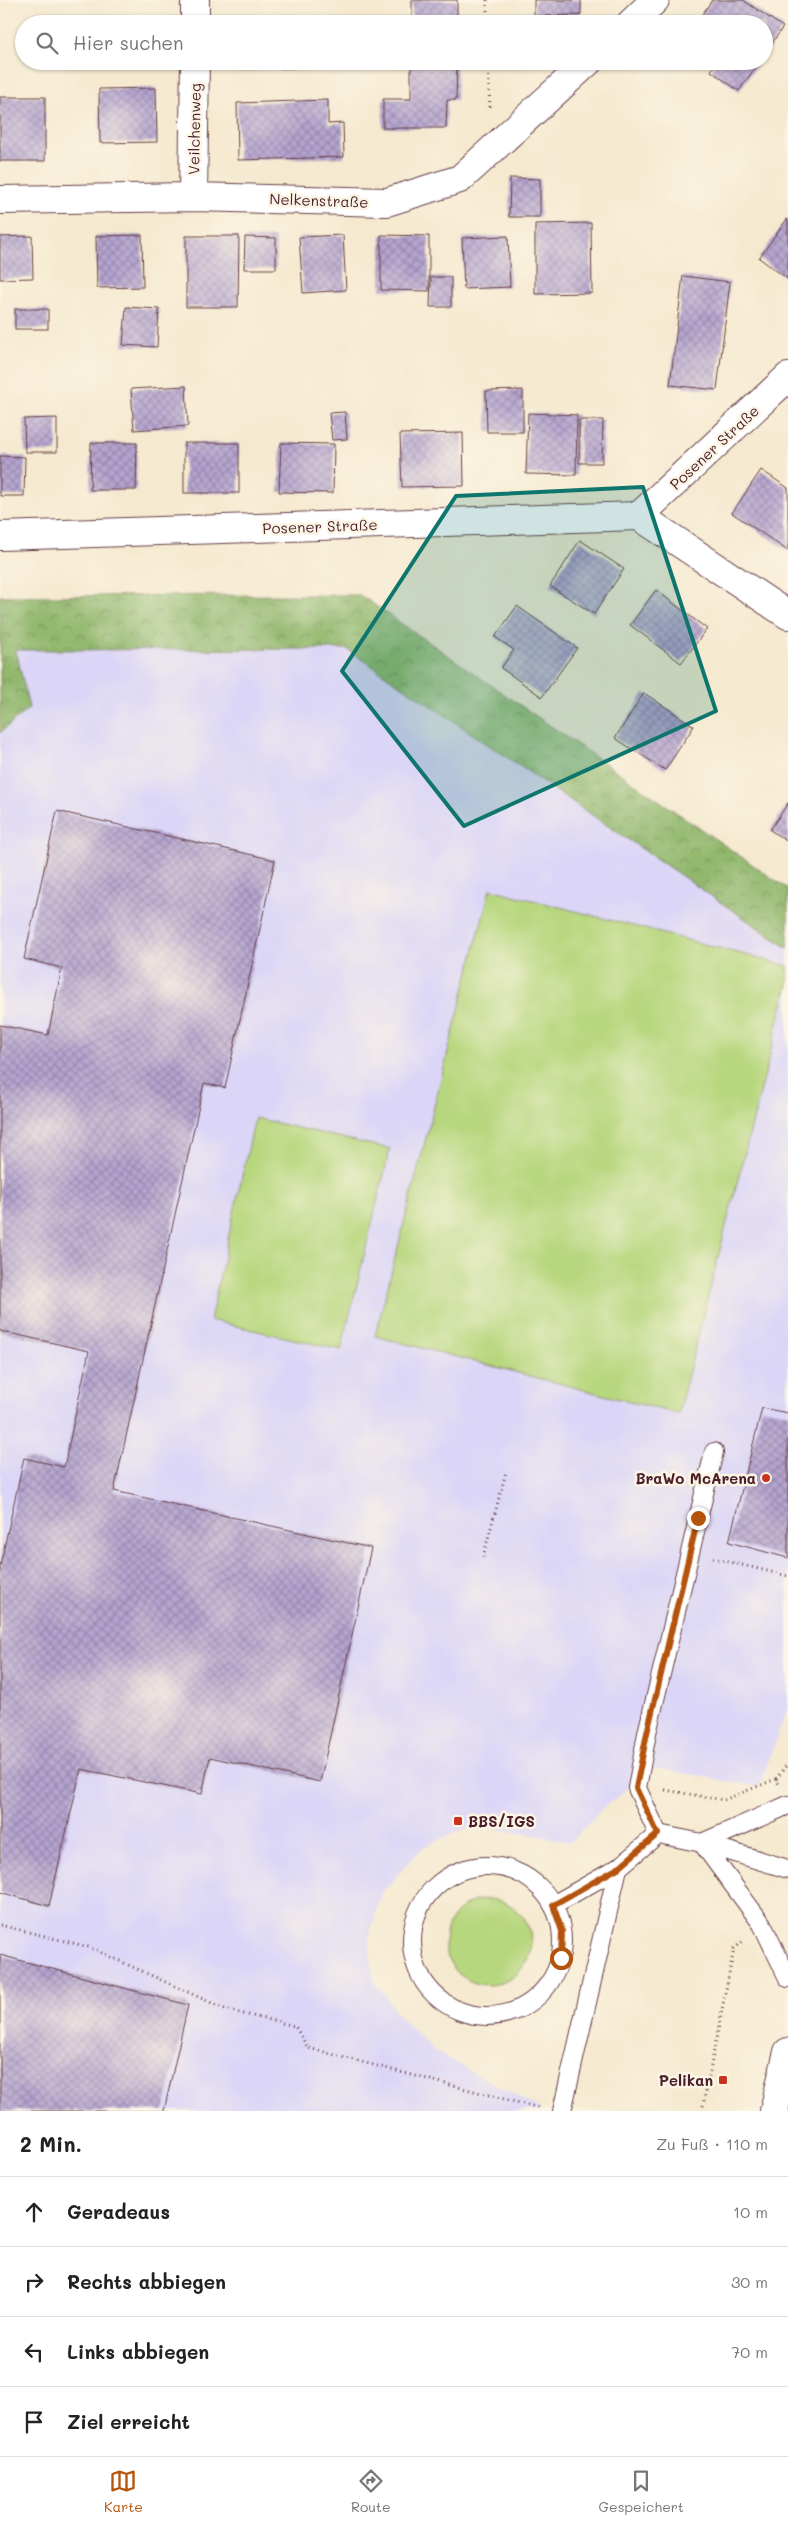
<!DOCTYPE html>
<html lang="de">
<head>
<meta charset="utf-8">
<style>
  body { margin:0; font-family:Mali,sans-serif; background:#f6f6f6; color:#222 }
  .stop { position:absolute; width:15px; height:15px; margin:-11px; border:4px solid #b45309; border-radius:50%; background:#fff }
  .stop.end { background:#b45309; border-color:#fff; box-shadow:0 1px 5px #0008 }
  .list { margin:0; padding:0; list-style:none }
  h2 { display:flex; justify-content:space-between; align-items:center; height:65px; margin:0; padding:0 20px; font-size:21px }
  h2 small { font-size:16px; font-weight:400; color:#767676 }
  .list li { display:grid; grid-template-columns:32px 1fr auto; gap:15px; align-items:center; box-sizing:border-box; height:70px; padding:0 20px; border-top:1px solid #e0e0e0 }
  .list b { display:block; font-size:19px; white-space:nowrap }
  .list em { font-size:16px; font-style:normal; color:#767676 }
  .icon { flex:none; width:28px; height:28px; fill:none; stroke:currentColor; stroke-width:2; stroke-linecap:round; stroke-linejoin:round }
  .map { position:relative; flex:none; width:788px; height:2111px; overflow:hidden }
  .search { position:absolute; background:#fff; box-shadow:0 1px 4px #0004; left:15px; right:15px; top:15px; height:55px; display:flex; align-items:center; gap:12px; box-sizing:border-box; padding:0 18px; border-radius:28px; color:#767676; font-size:19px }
  .sheet { height:345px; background:#fff }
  nav { display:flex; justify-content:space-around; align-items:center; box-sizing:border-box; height:70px; border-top:1px solid #e0e0e0; background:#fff; font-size:14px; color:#767676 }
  nav a { display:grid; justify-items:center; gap:2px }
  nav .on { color:#b45309 }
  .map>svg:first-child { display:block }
  .built { fill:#dbd6f7 }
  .forest { fill:url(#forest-crowns); stroke:#6e6c4c }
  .green { fill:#b7d77e; stroke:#807b54 }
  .building { fill:url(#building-cross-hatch) }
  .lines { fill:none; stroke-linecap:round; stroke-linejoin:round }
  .service-casing { stroke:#643d44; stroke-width:20 }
  .minor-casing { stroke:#643d44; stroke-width:30 }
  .secondary-casing { stroke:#643d44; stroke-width:30 }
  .path { stroke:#643d44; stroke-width:3; stroke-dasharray:1 4; stroke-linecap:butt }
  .service { stroke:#fff; stroke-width:18 }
  .minor { stroke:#fff; stroke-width:28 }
  .secondary { stroke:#fff; stroke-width:28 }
  .route { stroke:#b45309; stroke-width:6 }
  .marked { fill:#0f766e; fill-opacity:0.2; stroke:#0f766e; stroke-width:4; stroke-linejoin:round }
  .poi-dot { fill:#c8321e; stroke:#fcf5e5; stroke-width:2 }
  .labels { text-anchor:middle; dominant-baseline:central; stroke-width:5; stroke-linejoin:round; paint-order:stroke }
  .street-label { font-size:15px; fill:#4a1f2b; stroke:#fcf5e5 }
  .poi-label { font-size:15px; font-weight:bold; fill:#4a1f2b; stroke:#fcf5e5; text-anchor:end }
</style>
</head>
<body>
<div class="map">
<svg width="788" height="2111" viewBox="0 0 788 2111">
  <defs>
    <pattern id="forest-crowns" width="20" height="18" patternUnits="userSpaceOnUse" patternTransform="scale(1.25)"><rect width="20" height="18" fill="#91b86d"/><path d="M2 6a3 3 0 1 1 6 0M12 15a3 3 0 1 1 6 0" fill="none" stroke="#78955a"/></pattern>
    <pattern id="building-cross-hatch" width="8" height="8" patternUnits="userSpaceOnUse" patternTransform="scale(1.25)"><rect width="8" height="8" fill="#b5a4d0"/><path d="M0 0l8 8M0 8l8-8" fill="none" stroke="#9585a9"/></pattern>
  </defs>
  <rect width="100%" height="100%" fill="#fcf5e5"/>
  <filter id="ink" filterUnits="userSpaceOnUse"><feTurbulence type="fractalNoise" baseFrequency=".02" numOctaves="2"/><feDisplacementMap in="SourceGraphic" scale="10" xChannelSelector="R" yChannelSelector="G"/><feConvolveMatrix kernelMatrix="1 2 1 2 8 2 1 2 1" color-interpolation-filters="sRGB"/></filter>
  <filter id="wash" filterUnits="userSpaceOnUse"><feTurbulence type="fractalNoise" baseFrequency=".0096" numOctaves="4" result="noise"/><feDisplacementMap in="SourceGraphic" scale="20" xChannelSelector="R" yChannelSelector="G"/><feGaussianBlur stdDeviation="1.12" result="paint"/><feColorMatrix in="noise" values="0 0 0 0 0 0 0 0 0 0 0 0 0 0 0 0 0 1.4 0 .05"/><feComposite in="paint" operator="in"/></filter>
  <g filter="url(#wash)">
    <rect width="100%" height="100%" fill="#f5e9cf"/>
    <polygon class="built" points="347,649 788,948 788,1706 759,1787 655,1768 603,1808 570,1842 474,1825 423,1847 382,1892 369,1937 373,1979 400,2017 435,2051 543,2111 0,2111 0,733 29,708 16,650"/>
    <polygon class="forest" points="360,595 788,889 788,948 347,649 16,650 29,708 0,733 0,596"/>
    <g class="green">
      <polygon points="490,889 788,966 788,984 678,1414 375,1336"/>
      <polygon points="255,1118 390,1149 341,1350 210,1320"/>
      <circle cx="488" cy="1942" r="43"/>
    </g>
    <g id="blocks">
      <g class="building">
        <rect x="412" y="0" width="45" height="24"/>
        <polygon points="534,0 581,0 581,15 534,16"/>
        <polygon points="712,0 743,0 783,27 764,55 764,24 705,24 699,19"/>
        <polygon points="243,61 293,61 293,68 243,69"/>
        <polygon points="411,61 457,61 456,100 447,100 446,128 383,128 383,99 411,99"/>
        <polygon points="717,61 760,61 739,91 711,71"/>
        <polygon points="156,88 157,142 100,143 99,89"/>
        <rect x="0" y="97" width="45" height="64"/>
        <polygon points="328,100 328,124 343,123 344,157 238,160 237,103"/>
        <polygon points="510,178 540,179 540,217 509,217"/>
        <polygon points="787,219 788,220 788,279 759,258"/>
        <polygon points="591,223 592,293 535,294 535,224"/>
        <polygon points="142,235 143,287 97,288 96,236"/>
        <polygon points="343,235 346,290 303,293 299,237"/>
        <polygon points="381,235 429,236 429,291 381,290"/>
        <polygon points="32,236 33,278 0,279 0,237"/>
        <polygon points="186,236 239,236 238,307 186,307"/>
        <polygon points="508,236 510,287 464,289 462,238"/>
        <polygon points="245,237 276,238 276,269 244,269"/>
        <polygon points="683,276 730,282 717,390 670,385"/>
        <polygon points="431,277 451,277 451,307 430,307"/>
        <polygon points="126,307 159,309 157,347 123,345"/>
        <rect x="15" y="309" width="33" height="20"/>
        <polygon points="186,386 188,426 134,430 131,389"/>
        <polygon points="523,390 523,432 487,432 486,391"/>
        <polygon points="345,412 347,439 332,440 329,413"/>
        <polygon points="528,413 577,415 576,475 526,474"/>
        <polygon points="57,418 57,452 25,452 24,419"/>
        <polygon points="579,420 603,420 602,463 579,463"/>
        <polygon points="463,433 464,486 402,487 400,434"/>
        <polygon points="91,443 137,443 136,490 90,490"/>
        <rect x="184" y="443" width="55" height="50"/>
        <polygon points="281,443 334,444 333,493 279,492"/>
        <polygon points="0,456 25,457 24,496 0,496"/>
        <polygon points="761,470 788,488 788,551 732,513"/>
        <polygon points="580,540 624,569 594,614 550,586"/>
        <polygon points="656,590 707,629 681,663 630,625"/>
        <polygon points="517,606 577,648 542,697 501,668 514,650 495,637"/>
        <polygon points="644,693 694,726 665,770 615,738"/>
        <polygon points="788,803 788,842 770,830"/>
        <polygon points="57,811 275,860 225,1088 204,1083 114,1491 371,1548 320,1782 210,1757 202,1794 81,1769 49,1906 0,1892 0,1566 24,1458 64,1467 89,1351 0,1331 0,1025 48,1035 62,968 24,959"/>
        <polygon points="762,1408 788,1413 788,1558 729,1542"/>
        <polygon points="0,1955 188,2005 164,2111 0,2111"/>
      </g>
    </g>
  </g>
  <g filter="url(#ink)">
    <use href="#blocks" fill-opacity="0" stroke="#643d44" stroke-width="1"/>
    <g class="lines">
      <defs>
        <g id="service">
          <polyline points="788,1805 702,1843 762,1924 788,1978"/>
          <polyline points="658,1834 637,1788 647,1733 714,1452"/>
          <circle cx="487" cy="1941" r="75"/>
          <polyline points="553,1905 618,1868 658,1834 702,1843 788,1869"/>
          <polyline points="562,2111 618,1868"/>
        </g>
        <g id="minor">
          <polyline points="195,24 195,0"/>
          <polyline points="630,24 655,0"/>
          <polyline points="193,197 195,61"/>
          <polyline points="0,200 193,197 387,202 460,179 589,61"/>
          <polyline points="639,516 788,377"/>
          <polyline points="0,536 639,516 788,615"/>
        </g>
        <polyline id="secondary" points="774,2111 788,2052"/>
      </defs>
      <use href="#service" class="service-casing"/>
      <use href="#minor" class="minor-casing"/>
      <use href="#secondary" class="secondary-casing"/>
      <g class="path">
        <polyline points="487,0 487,24"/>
        <polyline points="488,61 490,110"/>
        <polyline points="483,1557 506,1472"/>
        <polyline points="713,1558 788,1576"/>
        <polyline points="776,1779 788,1763"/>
        <polyline points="665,1790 724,1800 776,1779 779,1784"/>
        <polyline points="0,1925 89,1947 227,2010 295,2026 308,2048 539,2108"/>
        <polyline points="702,2111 734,1949 743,1941"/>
      </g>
      <use href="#service" class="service"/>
      <use href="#minor" class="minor"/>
      <use href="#secondary" class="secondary"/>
    </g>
  </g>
  <g class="lines" filter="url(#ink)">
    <polyline class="route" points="561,1958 562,1931 553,1905 618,1868 658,1834 636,1788 647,1733 698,1518"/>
  </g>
  <path class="marked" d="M643,487l73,224 -252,115 -122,-155 114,-175z"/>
  <g class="poi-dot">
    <circle cx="766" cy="1478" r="5"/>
    <rect x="453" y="1816" width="10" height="10" rx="2.5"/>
    <rect x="718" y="2075" width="10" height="10" rx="2.5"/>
  </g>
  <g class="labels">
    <g class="street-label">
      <text transform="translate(194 129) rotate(-89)">Veilchenweg</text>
      <text transform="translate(319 200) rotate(2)">Nelkenstraße</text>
      <text transform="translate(714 447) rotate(-43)">Posener Straße</text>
      <text transform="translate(320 526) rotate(-2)">Posener Straße</text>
    </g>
    <g class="poi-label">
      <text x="756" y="1478">BraWo McArena</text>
      <text x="468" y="1821" text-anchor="start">BBS/IGS</text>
      <text x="713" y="2080">Pelikan</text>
    </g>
  </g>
</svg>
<div class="stop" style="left:561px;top:1958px"></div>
<div class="stop end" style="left:698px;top:1518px"></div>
<div class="search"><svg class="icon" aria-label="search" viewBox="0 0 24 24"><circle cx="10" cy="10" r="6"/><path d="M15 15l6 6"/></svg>Hier suchen</div>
</div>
<section class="sheet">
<h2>2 Min.<small>Zu Fuß · 110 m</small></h2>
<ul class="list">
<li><svg class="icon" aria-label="ahead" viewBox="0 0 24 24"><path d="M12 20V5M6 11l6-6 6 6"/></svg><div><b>Geradeaus</b></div><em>10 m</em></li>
<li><svg class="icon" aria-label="right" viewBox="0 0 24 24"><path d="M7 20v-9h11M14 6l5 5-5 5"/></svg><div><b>Rechts abbiegen</b></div><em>30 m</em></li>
<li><svg class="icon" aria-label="left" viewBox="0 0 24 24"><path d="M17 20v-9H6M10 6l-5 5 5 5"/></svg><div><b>Links abbiegen</b></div><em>70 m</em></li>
<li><svg class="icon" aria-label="arrive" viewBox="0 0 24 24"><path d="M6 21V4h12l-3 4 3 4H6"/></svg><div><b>Ziel erreicht</b></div></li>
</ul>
</section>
<nav>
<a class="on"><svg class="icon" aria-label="map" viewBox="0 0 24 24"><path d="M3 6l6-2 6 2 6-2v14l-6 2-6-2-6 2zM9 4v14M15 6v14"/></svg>Karte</a>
<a><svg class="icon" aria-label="directions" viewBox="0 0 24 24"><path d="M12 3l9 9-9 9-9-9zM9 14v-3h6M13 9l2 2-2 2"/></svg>Route</a>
<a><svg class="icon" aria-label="saved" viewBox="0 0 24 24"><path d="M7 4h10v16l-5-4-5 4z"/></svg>Gespeichert</a>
</nav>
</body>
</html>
